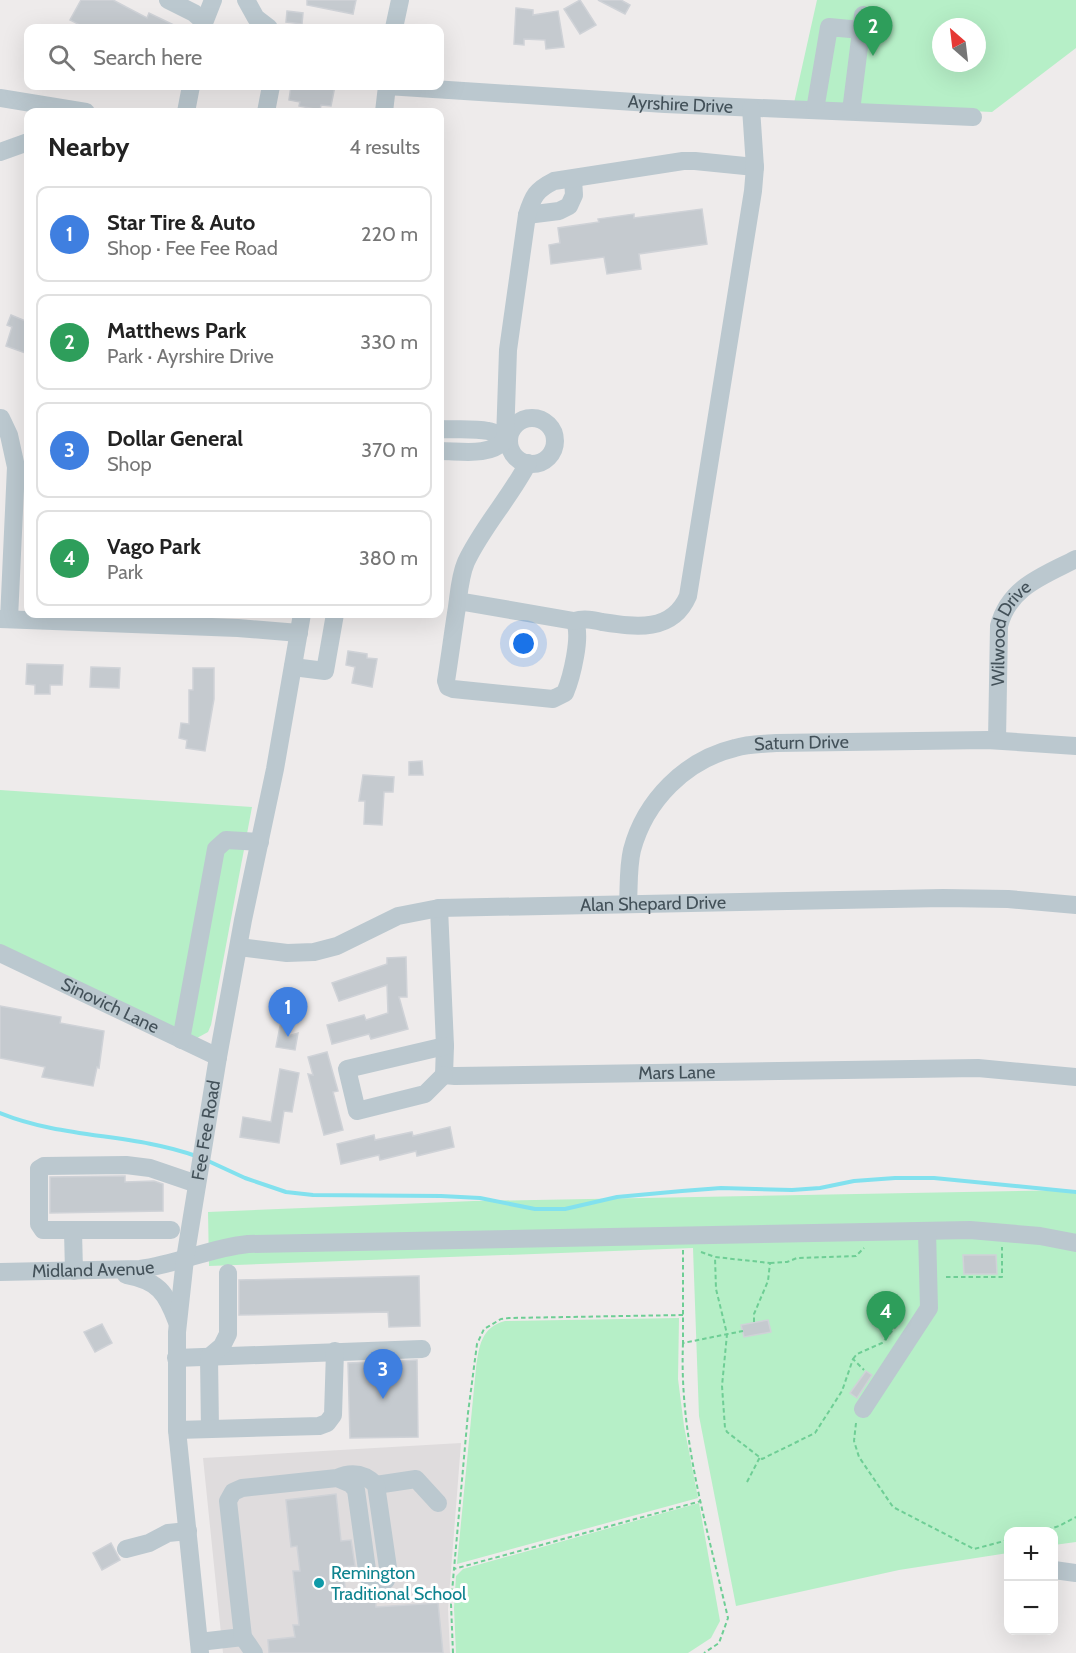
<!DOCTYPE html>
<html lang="en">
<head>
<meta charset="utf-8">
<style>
  body { margin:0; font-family:Cabin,sans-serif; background:#f2f2f2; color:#222 }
  .controls { position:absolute; right:18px; bottom:18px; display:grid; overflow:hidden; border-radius:12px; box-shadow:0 6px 24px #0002 }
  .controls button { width:54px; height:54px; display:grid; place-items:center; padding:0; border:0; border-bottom:2px solid #e0e0e0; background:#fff; color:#222; font:30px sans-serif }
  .compass { position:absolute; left:932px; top:18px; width:54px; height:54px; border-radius:50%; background:#fff; box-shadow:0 6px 24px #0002; rotate:332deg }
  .you { position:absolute; left:524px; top:644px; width:21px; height:21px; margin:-15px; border:4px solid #fff; border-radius:50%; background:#1a73e8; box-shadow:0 0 0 9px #1a73e833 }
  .badge { display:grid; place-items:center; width:39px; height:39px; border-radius:50%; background:#1380e0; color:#fff; font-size:20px; font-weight:700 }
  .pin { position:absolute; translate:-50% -50px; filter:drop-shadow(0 2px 3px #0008) }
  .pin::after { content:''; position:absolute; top:32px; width:21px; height:18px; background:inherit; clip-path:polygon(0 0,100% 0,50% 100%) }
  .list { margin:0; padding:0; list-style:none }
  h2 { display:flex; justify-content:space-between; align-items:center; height:78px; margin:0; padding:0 24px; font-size:26px }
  h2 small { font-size:20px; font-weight:400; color:#767676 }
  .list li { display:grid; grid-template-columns:39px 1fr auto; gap:18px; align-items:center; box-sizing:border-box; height:96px; margin:0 12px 12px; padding:0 12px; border:2px solid #e0e0e0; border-radius:12px }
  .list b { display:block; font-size:22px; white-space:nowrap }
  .list p { margin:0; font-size:20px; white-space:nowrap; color:#767676 }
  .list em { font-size:20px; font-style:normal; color:#767676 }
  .icon { flex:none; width:33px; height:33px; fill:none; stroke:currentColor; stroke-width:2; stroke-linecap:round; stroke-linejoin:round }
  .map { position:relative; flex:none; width:1076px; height:1653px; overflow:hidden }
  .search { position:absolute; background:#fff; box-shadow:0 6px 24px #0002; left:24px; top:24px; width:420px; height:66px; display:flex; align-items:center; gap:15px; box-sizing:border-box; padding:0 21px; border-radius:12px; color:#767676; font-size:22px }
  .panel { position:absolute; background:#fff; box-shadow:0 6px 24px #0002; left:24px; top:108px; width:420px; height:510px; border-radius:12px }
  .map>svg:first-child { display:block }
  .education { fill:#dfdcdd }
  .green { fill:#b6efc7; fill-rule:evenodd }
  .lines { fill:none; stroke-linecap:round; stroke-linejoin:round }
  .stream { stroke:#82e1ee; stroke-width:4 }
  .building { fill:#c5cacf; stroke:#cfd2d7; stroke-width:1.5 }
  .path { stroke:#6ece95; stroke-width:2; stroke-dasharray:4.5 3; stroke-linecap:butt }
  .minor { stroke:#bbc8cf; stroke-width:18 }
  .culture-dot { fill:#0f9aa8; stroke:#fff; stroke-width:2 }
  .labels { text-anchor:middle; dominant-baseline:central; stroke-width:6; stroke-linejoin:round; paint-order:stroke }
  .street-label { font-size:18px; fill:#435159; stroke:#fff }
  .culture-label { font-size:18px; fill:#0d838f; stroke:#fff; text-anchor:start }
</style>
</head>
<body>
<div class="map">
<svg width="1076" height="1653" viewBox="0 0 1076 1653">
  <rect width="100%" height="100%" fill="#eeebeb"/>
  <polygon class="education" points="461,1443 448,1609 450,1653 223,1653 203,1458"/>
  <g class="green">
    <path d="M817,0h259v48l-84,64 -198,-9zM941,27h36v36h-36z"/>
    <polygon points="0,790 252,807 211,1025 208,1032 197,1038 0,949"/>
    <polygon points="1076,1190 1076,1542 1054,1545 1054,1532 1008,1532 1008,1553 899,1570 736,1606 699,1416 693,1248 209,1266 208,1212 474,1201"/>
    <path d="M679,1318l-1,61 6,47 14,72 -241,66 19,-196c3,-21 5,-41 29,-47z"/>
    <polygon points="699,1503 720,1621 711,1638 688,1653 456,1653 454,1608 456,1576 463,1569"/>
  </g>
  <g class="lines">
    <g class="stream">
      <path d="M0,1113c64,26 132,20 196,43"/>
      <polyline points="206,1160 245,1178 286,1192 313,1195 441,1196 480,1198 535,1209 565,1209 617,1197 682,1191 721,1188 792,1190 820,1188 854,1181 895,1178 934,1178 1076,1192"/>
    </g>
  </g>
  <g class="building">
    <polygon points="81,0 113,0 147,18 149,13 180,28 78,28 80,25 70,20"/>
    <polygon points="307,0 356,0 353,14 307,5"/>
    <polygon points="580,0 596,25 580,34 564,9"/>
    <polygon points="598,0 621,0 630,5 625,14"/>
    <polygon points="516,8 533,10 533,15 558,11 564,47 546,49 545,40 524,39 524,45 514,44"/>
    <polygon points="287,11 303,13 302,24 286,22"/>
    <polygon points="291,86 335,86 331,106 321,105 320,110 299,106 300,102 289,100"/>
    <polygon points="702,209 707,244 639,254 641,269 607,274 604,257 551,264 549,245 560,243 558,228 599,222 598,219 634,214 634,218"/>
    <polygon points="11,315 28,322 28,354 6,346 12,327 7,325"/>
    <polygon points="348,651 367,654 367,658 377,659 372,687 352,683 355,667 346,665"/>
    <polygon points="27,664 63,665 62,685 50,685 50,694 35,694 35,685 26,684"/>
    <polygon points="91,667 120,668 119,688 90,687"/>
    <polygon points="193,668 214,668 214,699 205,751 186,748 187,740 179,738 181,723 189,724 189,690 193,690"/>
    <polygon points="422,761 423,775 409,775 409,762"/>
    <polygon points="363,775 394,777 393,792 384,792 382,825 364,824 365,801 359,801"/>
    <polygon points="406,957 407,997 399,997 408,1029 371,1039 369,1034 332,1044 327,1025 364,1015 366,1020 388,1013 387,985 339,1001 332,983 387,964 387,958"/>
    <polygon points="0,1006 61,1017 60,1023 104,1031 99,1068 97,1067 93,1086 42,1077 45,1067 0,1058"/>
    <polygon points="282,1016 288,1036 298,1033 295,1050 276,1047"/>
    <polygon points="327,1052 338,1091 333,1092 343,1130 324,1135 308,1074 313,1075 308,1057"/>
    <polygon points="280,1069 299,1073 292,1112 284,1111 279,1143 240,1137 243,1117 271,1122"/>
    <polygon points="450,1127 454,1147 417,1156 416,1151 380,1160 379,1155 341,1164 337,1144 374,1135 375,1140 412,1132 413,1136"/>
    <polygon points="125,1176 125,1182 154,1181 163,1184 163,1211 50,1213 50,1177"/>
    <polygon points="963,1255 996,1255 997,1274 964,1274"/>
    <polygon points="419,1276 420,1326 389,1327 388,1312 239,1315 239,1280"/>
    <polygon points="768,1320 771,1332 744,1337 741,1325"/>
    <polygon points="102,1324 112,1343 95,1352 84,1332"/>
    <polygon points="417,1360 418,1437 350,1438 348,1363"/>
    <polygon points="866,1371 872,1375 857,1398 850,1393"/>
    <polygon points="336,1494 341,1541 351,1540 355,1566 343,1567 346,1598 375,1595 376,1607 438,1603 443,1653 269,1653 268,1640 295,1637 293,1625 299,1625 293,1571 300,1571 297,1546 291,1547 286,1500"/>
    <polygon points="111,1543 120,1560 102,1570 93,1553"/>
  </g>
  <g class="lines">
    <g class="path">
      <polyline points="683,1250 683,1343 743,1331"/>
      <polyline points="701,1252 715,1257"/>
      <polyline points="770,1263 787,1262 797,1258 856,1256 864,1248"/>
      <polyline points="946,1277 1002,1277 1002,1247"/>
      <polyline points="683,1315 509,1318 501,1319 484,1329 477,1344 468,1413 454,1569 701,1501"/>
      <polyline points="754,1322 754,1314 768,1281 770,1263 715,1257 716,1289 727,1334 722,1386 725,1428 727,1432 762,1459 815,1433 842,1391 853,1359 864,1370"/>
      <path d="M683,1343c-4,93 24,184 45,275l-9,25 -15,10"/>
      <polyline points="853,1359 857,1354 882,1343 899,1323"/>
      <polyline points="856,1423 854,1441 859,1457 893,1507 974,1549 1008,1540"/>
      <polyline points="747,1482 760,1457"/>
      <polyline points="1040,1532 1059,1526 1076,1517"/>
      <polyline points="453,1653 451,1604 454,1569"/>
    </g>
    <g class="minor">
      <polyline points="168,0 194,13 203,21"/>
      <polyline points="246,0 256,18 269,28"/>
      <polyline points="202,28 213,0"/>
      <polyline points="394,28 400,0"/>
      <path id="s1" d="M387,86l278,18 308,13"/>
      <polyline points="0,98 86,112"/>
      <polyline points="815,110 829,27 861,30"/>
      <polyline points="851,111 863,15"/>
      <polyline points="186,112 191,86"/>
      <polyline points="266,112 271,86"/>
      <polyline points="384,112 387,86"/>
      <polyline points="0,152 28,142"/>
      <polyline points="527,215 559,211 569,206 574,195 573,179"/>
      <polyline points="1,418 9,435 16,467 9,619"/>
      <circle cx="532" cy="441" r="23"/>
      <path d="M440,429c15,1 33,-1 48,2 9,1 13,8 21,10"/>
      <path d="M440,451c21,0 50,6 65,-11l3,-90 19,-135c6,-19 9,-25 27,-34l129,-20h12l60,6"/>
      <path d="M458,601l116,20c9,12 -3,58 -9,72l-12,6 -100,-10 -5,-2 -2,-6c4,-25 7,-49 11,-74 2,-15 3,-31 9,-45 17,-36 44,-64 62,-99"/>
      <polyline points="0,619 238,628 299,633"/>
      <path d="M574,621c10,-3 19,-1 28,1 33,5 70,11 86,-26l65,-405 2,-24 -4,-59"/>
      <polyline points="293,667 325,671 335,614"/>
      <path id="s2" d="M997,740l2,-114c10,-39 44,-50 77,-67"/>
      <path id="s3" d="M628,904c1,-18 0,-37 4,-54 13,-49 53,-90 103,-102 13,-4 27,-4 41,-5l211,-3 89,6"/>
      <path id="s4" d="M439,908l6,138 -1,29 11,1 523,-8 98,9"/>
      <path id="s5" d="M239,947l48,6 27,-1 23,-6 61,-30 41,-8 504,-10 65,1 68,6"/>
      <path id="s6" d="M0,953l218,104"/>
      <polyline points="181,1040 216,849 226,840 260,842"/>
      <polyline points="444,1075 425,1094 357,1111 347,1069 445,1046"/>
      <polyline points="171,1230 43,1230 39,1224 39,1169 44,1166 126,1165 150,1168 197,1184"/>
      <polyline points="73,1231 74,1271"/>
      <path id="s7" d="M0,1272l140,-3c38,-5 70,-21 108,-25l722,-14 70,6 36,7"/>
      <path d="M126,1275c32,6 40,17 51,47"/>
      <polyline points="176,1358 422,1349"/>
      <polyline points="863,1409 929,1308 927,1231"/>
      <polyline points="210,1429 209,1357 222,1346 228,1334 228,1273"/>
      <polyline points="177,1430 319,1426 327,1423 333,1415 335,1351"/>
      <polyline points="376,1485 416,1479 438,1503"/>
      <polyline points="126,1549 149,1543 168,1533 188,1531"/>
      <polyline points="1054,1570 1076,1573"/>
      <polyline points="199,1642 243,1637"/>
      <path id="s8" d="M200,1653l-23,-223v-98l8,-73 33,-202 25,-137 32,-151 27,-155"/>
      <path d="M254,1653l-11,-16 -15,-136 5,-9 9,-4 95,-10c14,-6 27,-5 39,7l12,83 -2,12 -11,3 -7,-6 -12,-87 -5,-6 -14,-6"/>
    </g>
  </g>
  <circle class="culture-dot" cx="319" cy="1583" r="6"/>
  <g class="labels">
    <g class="street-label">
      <text stroke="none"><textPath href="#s1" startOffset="294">Ayrshire Drive</textPath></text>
      <text stroke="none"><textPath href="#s2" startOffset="110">Wilwood Drive</textPath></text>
      <text stroke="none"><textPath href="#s3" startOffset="273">Saturn Drive</textPath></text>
      <text stroke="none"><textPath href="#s5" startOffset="423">Alan Shepard Drive</textPath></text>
      <text stroke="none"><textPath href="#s6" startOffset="122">Sinovich Lane</textPath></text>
      <text stroke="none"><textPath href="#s4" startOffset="400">Mars Lane</textPath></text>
      <text stroke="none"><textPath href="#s8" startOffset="526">Fee Fee Road</textPath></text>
      <text stroke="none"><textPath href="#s7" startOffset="93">Midland Avenue</textPath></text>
    </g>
    <g class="culture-label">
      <text x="331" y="1573">Remington<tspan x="331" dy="21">Traditional School</tspan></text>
    </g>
  </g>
</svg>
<div class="controls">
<button>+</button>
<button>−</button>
</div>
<svg class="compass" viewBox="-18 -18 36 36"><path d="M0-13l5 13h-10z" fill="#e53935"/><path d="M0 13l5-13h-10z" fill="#767676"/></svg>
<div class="you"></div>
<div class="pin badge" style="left:288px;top:1037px;background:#3f7fe0">1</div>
<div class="pin badge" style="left:873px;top:56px;background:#2e9e5b">2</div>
<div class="pin badge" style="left:383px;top:1399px;background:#3f7fe0">3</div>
<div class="pin badge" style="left:886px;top:1341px;background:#2e9e5b">4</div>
<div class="search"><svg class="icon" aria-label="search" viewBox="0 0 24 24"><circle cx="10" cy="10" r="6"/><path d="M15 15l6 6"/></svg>Search here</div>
<section class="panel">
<h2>Nearby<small>4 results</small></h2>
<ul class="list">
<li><span class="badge" style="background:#3f7fe0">1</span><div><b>Star Tire &amp; Auto</b><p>Shop · Fee Fee Road</p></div><em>220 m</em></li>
<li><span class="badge" style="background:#2e9e5b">2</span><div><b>Matthews Park</b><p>Park · Ayrshire Drive</p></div><em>330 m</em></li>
<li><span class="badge" style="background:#3f7fe0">3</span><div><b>Dollar General</b><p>Shop</p></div><em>370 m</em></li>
<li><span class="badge" style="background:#2e9e5b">4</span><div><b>Vago Park</b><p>Park</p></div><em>380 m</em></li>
</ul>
</section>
</div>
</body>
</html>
